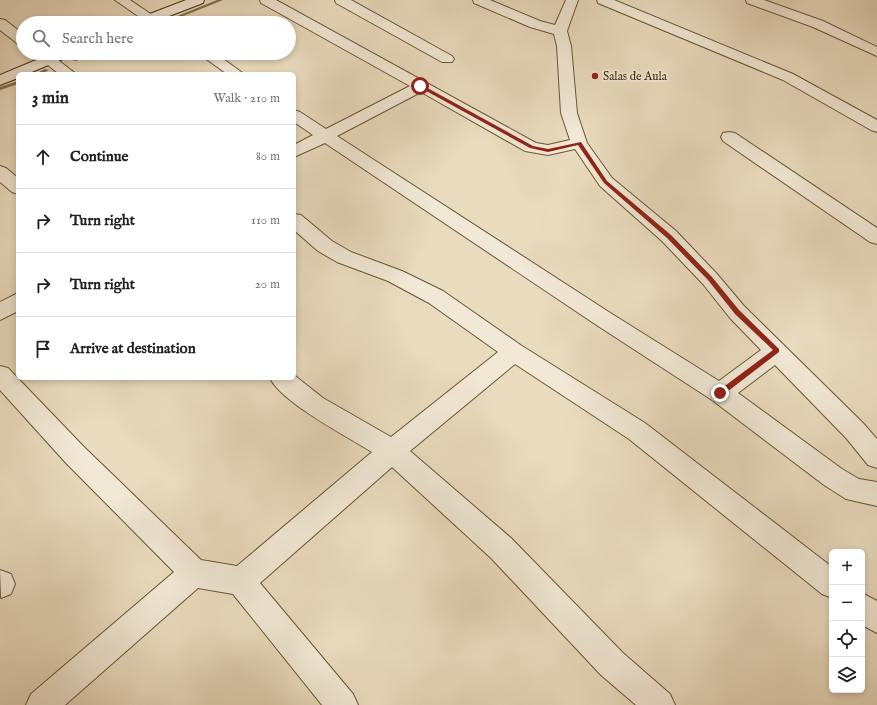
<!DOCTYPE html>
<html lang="en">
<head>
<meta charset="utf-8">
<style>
  body { margin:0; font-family:"IM FELL English",serif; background:#f2f2f2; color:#202124 }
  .controls { position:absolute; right:12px; bottom:12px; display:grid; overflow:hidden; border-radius:6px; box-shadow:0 2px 6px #0003 }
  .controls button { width:36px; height:36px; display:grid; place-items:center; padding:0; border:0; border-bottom:1px solid #e0e0e0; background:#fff; color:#202124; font:20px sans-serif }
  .stop { position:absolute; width:12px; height:12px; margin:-9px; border:3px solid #8f2418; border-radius:50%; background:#fff }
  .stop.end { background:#8f2418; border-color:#fff; box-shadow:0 1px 4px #0008 }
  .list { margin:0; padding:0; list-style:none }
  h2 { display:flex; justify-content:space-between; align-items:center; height:52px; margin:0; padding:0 16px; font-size:17px }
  h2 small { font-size:13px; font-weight:400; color:#757577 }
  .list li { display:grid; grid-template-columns:26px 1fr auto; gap:12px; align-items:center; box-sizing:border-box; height:64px; padding:0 16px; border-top:1px solid #e0e0e0 }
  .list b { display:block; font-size:15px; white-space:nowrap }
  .list em { font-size:13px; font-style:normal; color:#757577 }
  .icon { flex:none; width:22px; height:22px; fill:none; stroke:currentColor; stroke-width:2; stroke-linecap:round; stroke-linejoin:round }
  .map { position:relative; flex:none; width:877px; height:705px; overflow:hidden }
  .search { position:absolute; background:#fff; box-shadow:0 2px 6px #0003; left:16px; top:16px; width:280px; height:44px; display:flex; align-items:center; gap:10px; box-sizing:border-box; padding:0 14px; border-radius:22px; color:#757577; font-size:15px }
  .panel { position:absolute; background:#fff; box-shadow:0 2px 6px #0003; left:16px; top:72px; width:280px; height:308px; border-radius:6px }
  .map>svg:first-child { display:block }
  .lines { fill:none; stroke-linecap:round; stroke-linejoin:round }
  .stream { fill:#836f50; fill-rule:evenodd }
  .street-casing { stroke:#6a5536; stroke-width:2 }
  .secondary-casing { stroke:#402808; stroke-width:2 }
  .street { fill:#f1e8d5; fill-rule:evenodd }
  .secondary { fill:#f1e8d5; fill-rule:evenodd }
  .route { fill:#8f2418 }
  .poi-dot { fill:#8f2418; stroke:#f1e8d5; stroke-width:1.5 }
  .labels { text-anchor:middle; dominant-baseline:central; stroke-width:4; stroke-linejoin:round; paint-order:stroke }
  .far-poi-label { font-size:12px; fill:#402808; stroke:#f1e8d5; text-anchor:start }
</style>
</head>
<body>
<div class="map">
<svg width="877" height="705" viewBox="0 0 877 705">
  <rect width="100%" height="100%" fill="#e9dbbe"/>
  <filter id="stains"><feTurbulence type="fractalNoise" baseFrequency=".005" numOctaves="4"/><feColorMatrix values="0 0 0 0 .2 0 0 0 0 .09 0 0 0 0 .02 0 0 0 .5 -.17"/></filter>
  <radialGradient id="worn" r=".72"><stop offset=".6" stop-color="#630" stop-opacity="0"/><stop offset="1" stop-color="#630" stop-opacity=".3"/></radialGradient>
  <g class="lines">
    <g class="stream">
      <polygon points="217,0 223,0 166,23 160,23"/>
      <polygon points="85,53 91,53 76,61 72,60"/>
      <polygon points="45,69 49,70 41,74 35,74"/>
      <polygon points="18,81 18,84 0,90 0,87"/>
    </g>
    <defs>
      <g id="street">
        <polygon points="115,0 130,0 164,23 148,23"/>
        <path d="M260,0h16l260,143 12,2 22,-5 -9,-27 -4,-67 -3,-12 -24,-7 -56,-24 -1,-3h17l50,21 15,4 11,-25h12l-11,31 4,15 6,67 10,30 25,35 64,53 41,43 27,32 119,117 14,16v29l-9,-3 -21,-26 -72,-74 -37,28 104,76 17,10 18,3v24l-31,-7 -22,-14 -112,-85 -114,-74 -273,-183 -31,14v-12l19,-10 -19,-13v-12l6,2 26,17 84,-43 -149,-83zM421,92l104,59 23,4 27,-6 25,37 62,55 41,43 27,34 31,32 -42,31 -107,-67 -275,-178z"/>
        <polygon points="335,0 351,0 452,56 454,59 452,62 442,62 336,3"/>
        <polygon points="597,0 614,0 793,74 877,120 877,132 871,130 783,80 598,3"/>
        <polygon points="746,0 764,0 823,21 877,47 877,56 813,27 747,3"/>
        <polygon points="0,19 5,20 23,34 23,45 18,44 0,30"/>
        <polygon points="33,53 49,53 76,74 59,74"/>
        <polygon points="198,53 215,53 244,74 227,74"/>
        <polygon points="729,132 735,133 877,228 877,244 870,242 723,141 721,137 723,133"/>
        <polygon points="0,166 6,168 18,178 18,194 12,192 0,182"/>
        <path d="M294,214l7,1 31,26 19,11 51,19 41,20 79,55 123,77 187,144v31l-10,-4 -193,-155 -114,-75 -105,87 101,87 112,115 47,41 5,11h-39l-35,-30 -110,-117 -99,-91 -132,116 93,111 5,11h-36l-89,-111 -35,-6 -133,117h-39l5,-11 143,-122 -108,-109 -66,-73v-24l8,2 76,79 117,113 36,6 135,-114c-24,-15 -91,-50 -102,-74h24v-3l29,23 68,39 107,-85 -69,-49 -41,-22 -51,-19 -19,-11 -24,-21z"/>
        <polygon points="18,293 18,311 0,320 0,302"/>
        <polygon points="0,570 11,574 15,584 11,594 1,598"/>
        <polygon points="862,593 877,601 877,633 862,625"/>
      </g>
      <g id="secondary">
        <polygon points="186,0 204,0 203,3 151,23 132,23 134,20"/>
        <polygon points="53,53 72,53 70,56 27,74 18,74 18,78 0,85 0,75"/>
      </g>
    </defs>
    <use href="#street" class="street-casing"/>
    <use href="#secondary" class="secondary-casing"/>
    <use href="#street" class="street"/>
    <use href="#secondary" class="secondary"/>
  </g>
  <polygon class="route" points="419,85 422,85 533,146 548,149 581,142 607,181 671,235 712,277 739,310 779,349 779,352 723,395 718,395 718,391 773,350 735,314 708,280 667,238 604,183 578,145 548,152 530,148 419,87"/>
  <circle class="poi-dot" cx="595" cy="76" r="4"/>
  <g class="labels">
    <g class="far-poi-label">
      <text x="603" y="76">Salas de Aula</text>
    </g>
  </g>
  <rect width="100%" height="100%" filter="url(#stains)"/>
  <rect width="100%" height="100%" fill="url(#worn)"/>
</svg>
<div class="controls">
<button>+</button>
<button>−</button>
<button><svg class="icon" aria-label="locate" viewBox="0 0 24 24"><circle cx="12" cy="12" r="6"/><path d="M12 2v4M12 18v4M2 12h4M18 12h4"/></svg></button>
<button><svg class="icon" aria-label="layers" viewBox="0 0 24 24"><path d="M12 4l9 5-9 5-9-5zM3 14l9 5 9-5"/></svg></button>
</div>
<div class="stop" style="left:420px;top:86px"></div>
<div class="stop end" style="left:720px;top:393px"></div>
<div class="search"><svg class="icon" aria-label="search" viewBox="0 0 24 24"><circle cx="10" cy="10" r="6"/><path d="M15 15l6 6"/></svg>Search here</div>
<section class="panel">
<h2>3 min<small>Walk · 210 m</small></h2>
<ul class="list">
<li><svg class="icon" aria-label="ahead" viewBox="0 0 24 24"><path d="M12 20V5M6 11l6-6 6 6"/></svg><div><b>Continue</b></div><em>80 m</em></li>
<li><svg class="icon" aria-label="right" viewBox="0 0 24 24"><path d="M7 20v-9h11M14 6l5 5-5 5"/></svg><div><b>Turn right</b></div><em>110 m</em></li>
<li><svg class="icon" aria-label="right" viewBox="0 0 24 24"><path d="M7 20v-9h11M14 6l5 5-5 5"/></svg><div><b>Turn right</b></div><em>20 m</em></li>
<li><svg class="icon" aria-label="arrive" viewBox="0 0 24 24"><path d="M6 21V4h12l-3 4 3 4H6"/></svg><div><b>Arrive at destination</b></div></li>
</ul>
</section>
</div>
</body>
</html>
